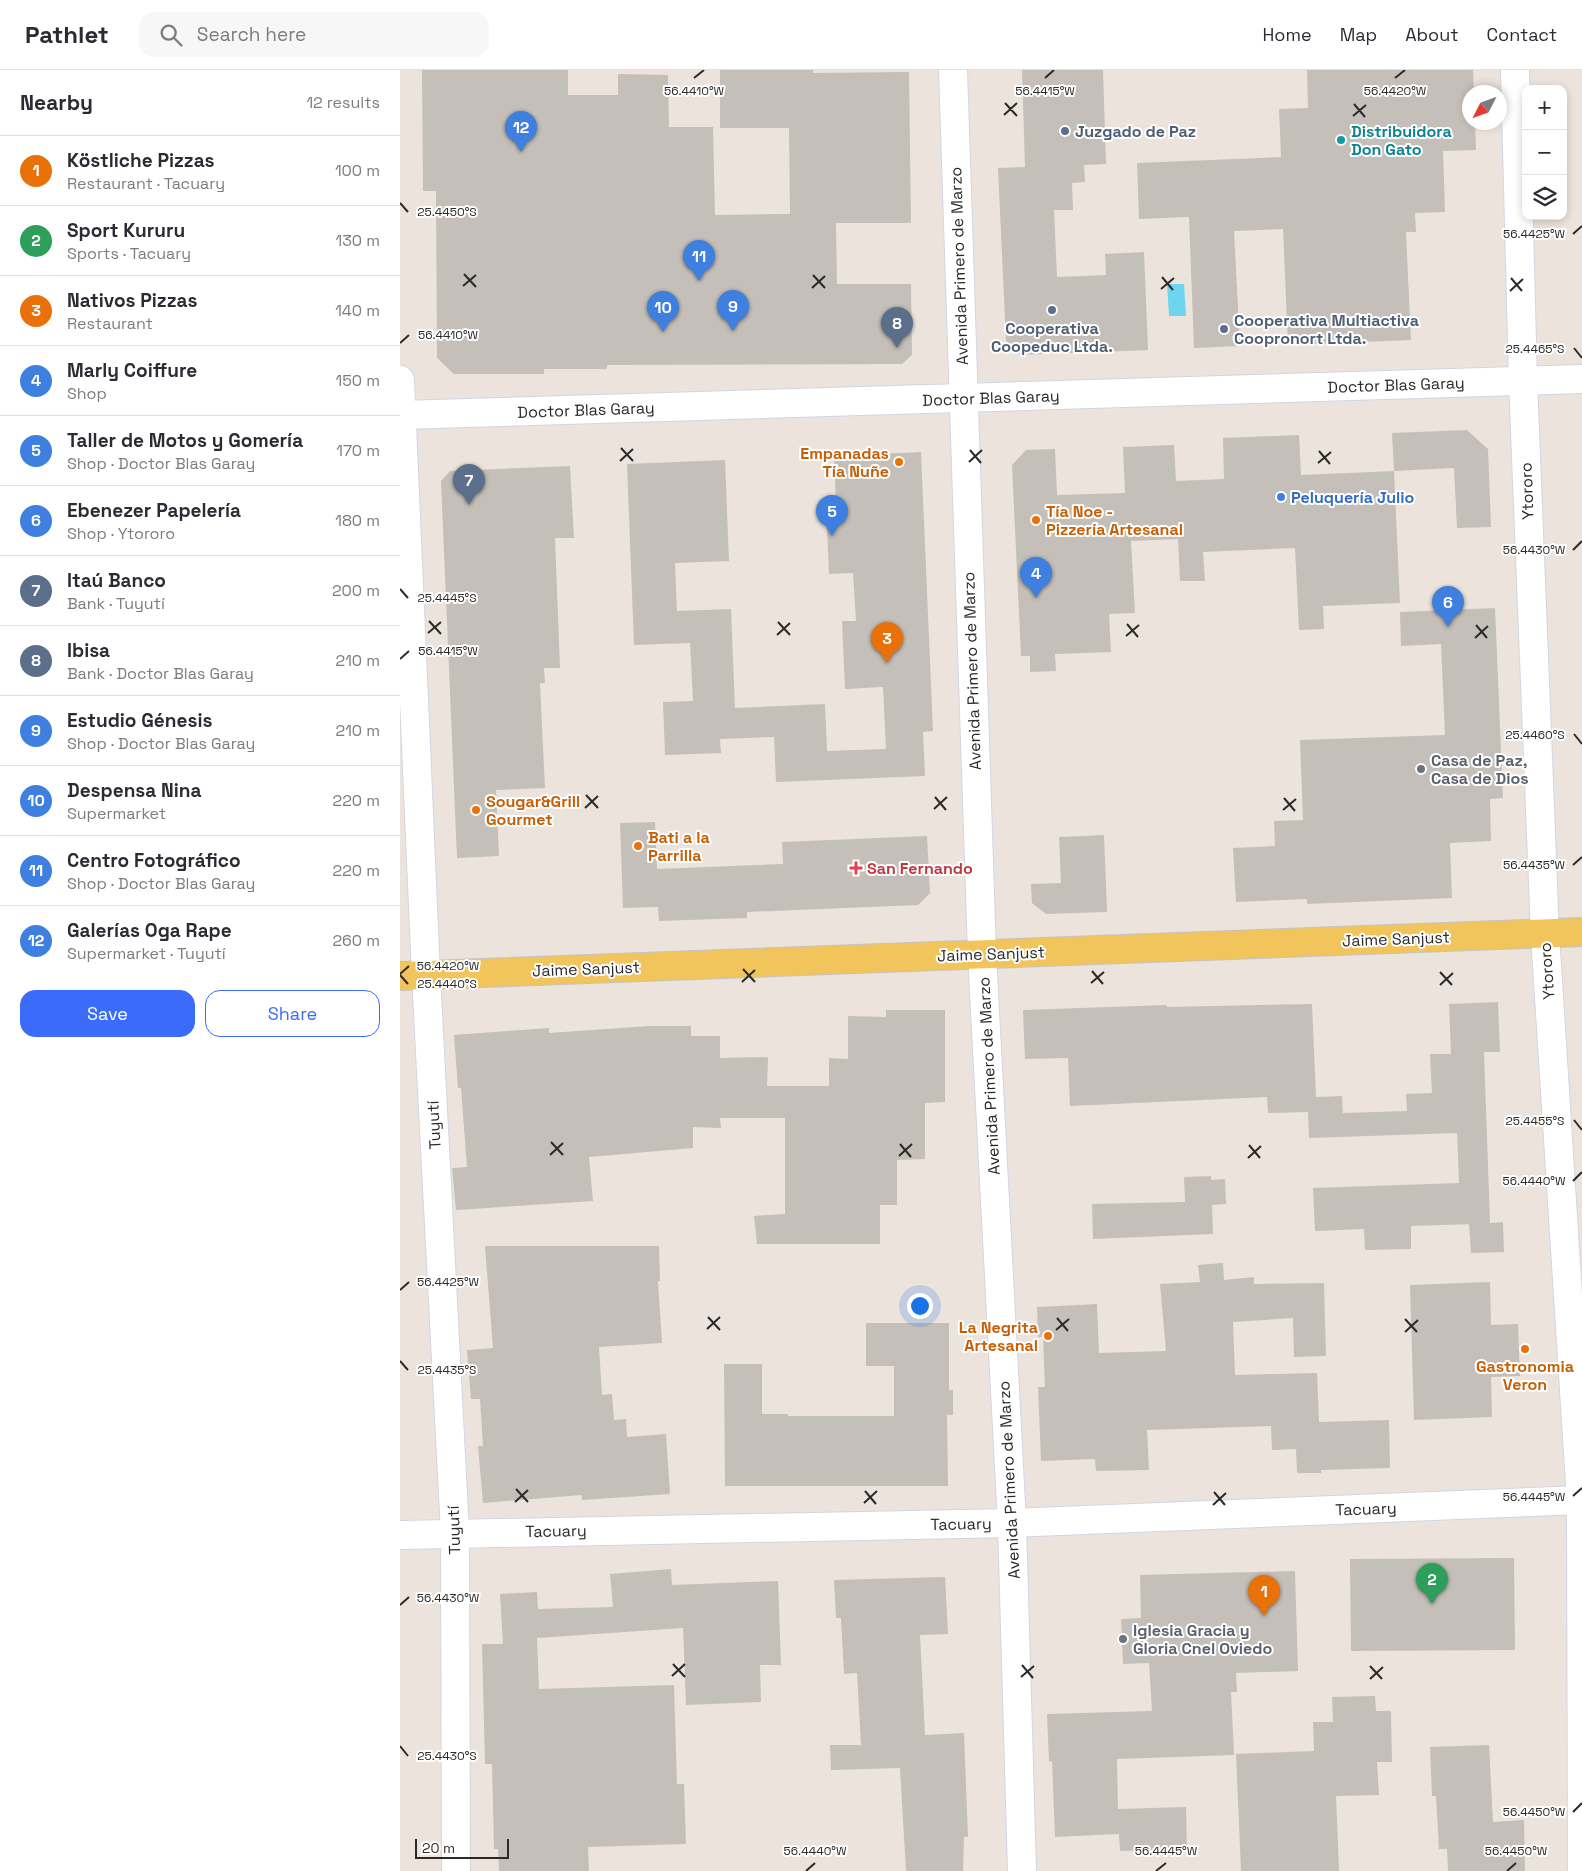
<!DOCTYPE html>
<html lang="en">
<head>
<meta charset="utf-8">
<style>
  body { margin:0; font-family:"Space Grotesk",sans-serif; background:#f7f7f7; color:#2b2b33 }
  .controls { position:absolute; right:15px; top:15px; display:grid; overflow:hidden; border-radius:10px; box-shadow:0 2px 8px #0003 }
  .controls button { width:45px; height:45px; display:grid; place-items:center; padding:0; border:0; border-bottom:1px solid #e1e1e2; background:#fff; color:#2b2b33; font:25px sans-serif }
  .compass { position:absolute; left:1062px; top:15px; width:45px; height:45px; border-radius:50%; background:#fff; box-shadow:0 2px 8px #0003; rotate:228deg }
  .scale { position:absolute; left:15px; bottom:12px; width:94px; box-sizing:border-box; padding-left:5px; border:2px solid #2a2a2a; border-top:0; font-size:14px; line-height:18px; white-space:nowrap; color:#2a2a2a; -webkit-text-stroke:4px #fff; paint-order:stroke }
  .you { position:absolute; left:519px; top:1235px; width:18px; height:18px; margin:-12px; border:4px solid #fff; border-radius:50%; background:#1a73e8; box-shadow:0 0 0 8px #1a73e833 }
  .badge { display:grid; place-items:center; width:32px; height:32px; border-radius:50%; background:#3b6bfb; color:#fff; font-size:16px; font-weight:700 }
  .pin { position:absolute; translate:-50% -41px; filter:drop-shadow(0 1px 2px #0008) }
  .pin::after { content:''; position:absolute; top:26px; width:18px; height:15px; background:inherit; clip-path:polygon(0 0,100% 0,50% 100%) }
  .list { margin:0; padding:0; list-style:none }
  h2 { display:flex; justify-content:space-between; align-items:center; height:65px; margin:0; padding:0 20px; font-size:21px }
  h2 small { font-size:16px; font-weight:400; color:#7c7c81 }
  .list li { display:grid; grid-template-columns:32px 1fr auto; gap:15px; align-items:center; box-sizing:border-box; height:70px; padding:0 20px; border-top:1px solid #e1e1e2 }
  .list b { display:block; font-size:19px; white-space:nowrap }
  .list p { margin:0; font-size:16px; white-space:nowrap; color:#7c7c81 }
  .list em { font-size:16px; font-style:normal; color:#7c7c81 }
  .actions { display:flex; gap:10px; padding:15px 20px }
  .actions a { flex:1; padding:11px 0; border:1px solid #3b6bfb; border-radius:15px; text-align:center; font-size:18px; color:#3b6bfb }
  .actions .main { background:#3b6bfb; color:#fff }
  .icon { flex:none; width:28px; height:28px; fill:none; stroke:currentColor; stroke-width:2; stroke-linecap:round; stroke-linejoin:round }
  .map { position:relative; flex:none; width:1182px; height:1801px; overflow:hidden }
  header { display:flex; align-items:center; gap:30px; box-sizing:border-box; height:70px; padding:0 25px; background:#fff; border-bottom:1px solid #e1e1e2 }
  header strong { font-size:24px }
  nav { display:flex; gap:28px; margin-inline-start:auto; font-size:18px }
  .search { width:350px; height:45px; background:#f7f7f7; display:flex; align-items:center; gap:12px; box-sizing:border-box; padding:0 18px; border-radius:15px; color:#7c7c81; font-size:19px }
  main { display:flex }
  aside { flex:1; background:#fff }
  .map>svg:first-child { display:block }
  .water { fill:#6ed5ef }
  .building { fill:#c4bfb8 }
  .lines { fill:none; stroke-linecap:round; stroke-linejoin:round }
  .minor-casing { stroke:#d1d6e3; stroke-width:30 }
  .major-casing { stroke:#c3c3c3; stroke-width:30 }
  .minor { stroke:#fff; stroke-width:28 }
  .major { stroke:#f1c55c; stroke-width:28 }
  .ticks { fill:none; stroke:#2a2a2a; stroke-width:2 }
  .service-dot { fill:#5c6f8a; stroke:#fff; stroke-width:2 }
  .culture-dot { fill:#0f9aa8; stroke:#fff; stroke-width:2 }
  .food-dot { fill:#e8710a; stroke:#fff; stroke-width:2 }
  .shop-dot { fill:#3f7fe0; stroke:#fff; stroke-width:2 }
  .worship-dot { fill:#6b7280; stroke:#fff; stroke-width:2 }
  .health-dot { fill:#e0444e; stroke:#fff; stroke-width:2 }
  .labels { text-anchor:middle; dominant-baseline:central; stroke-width:4; stroke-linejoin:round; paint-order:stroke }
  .service-label { font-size:16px; font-weight:bold; fill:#4e5e75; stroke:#fff; text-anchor:start }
  .culture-label { font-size:16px; font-weight:bold; fill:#0d838f; stroke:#fff; text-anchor:start }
  .street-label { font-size:16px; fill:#2a2a2a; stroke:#fff }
  .food-label { font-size:16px; font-weight:bold; fill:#c56008; stroke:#fff; text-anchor:start }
  .shop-label { font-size:16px; font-weight:bold; fill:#366cbe; stroke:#fff; text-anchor:start }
  .worship-label { font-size:16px; font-weight:bold; fill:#5b616d; stroke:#fff; text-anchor:start }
  .health-label { font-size:16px; font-weight:bold; fill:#be3a42; stroke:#fff; text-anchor:start }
  .ticks-label { font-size:12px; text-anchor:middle; fill:#2a2a2a; stroke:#fff; stroke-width:4; stroke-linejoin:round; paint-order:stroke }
</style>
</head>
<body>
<header>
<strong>Pathlet</strong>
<div class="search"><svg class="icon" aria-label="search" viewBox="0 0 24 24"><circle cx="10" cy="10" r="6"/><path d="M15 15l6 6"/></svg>Search here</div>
<nav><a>Home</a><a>Map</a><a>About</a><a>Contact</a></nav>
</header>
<main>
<aside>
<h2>Nearby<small>12 results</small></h2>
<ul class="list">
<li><span class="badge" style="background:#e8710a">1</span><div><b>Köstliche Pizzas</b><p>Restaurant · Tacuary</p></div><em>100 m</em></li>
<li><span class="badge" style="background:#2e9e5b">2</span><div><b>Sport Kururu</b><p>Sports · Tacuary</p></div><em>130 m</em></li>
<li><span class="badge" style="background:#e8710a">3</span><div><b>Nativos Pizzas</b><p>Restaurant</p></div><em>140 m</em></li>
<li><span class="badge" style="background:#3f7fe0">4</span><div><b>Marly Coiffure</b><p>Shop</p></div><em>150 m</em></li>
<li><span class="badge" style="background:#3f7fe0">5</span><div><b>Taller de Motos y Gomería</b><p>Shop · Doctor Blas Garay</p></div><em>170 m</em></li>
<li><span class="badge" style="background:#3f7fe0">6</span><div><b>Ebenezer Papelería</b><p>Shop · Ytororo</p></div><em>180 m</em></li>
<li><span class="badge" style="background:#5c6f8a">7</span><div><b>Itaú Banco</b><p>Bank · Tuyutí</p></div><em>200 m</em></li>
<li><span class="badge" style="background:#5c6f8a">8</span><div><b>Ibisa</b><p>Bank · Doctor Blas Garay</p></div><em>210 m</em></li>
<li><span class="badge" style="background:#3f7fe0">9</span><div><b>Estudio Génesis</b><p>Shop · Doctor Blas Garay</p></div><em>210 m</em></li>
<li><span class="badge" style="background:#3f7fe0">10</span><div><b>Despensa Nina</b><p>Supermarket</p></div><em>220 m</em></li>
<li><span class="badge" style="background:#3f7fe0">11</span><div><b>Centro Fotográfico</b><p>Shop · Doctor Blas Garay</p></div><em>220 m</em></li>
<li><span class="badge" style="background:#3f7fe0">12</span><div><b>Galerías Oga Rape</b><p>Supermarket · Tuyutí</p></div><em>260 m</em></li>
</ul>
<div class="actions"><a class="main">Save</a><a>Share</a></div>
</aside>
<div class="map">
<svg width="1182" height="1801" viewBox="0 0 1182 1801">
  <rect width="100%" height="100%" fill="#ece4dc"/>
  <polygon class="water" points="767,214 784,214 786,246 769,246"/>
  <g class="building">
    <polygon points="22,0 168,0 168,25 218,25 218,4 268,5 269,57 313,57 315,145 390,144 389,58 320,58 320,0 413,0 413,3 509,2 511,153 436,153 437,214 511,214 512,285 502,294 207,295 207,299 144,299 144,304 54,304 37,288 36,121 23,121"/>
    <polygon points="622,0 703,0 706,94 684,95 685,112 672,113 673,140 654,140 657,207 706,205 705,184 744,182 748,280 620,285 606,271 598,98 625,97"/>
    <polygon points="907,0 1073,0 1074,22 1070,22 1070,52 1075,52 1076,80 1043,81 1045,142 1015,143 1016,162 1006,162 1011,270 888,275 883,159 834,161 840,276 794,278 789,147 739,149 737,93 881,87 879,39 908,38"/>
    <polygon points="1067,360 1088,379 1091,457 1057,458 1054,398 994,401 992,363"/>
    <polygon points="899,365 901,405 994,401 1000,533 923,536 924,559 899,560 895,478 803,482 805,511 780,511 778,469 731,471 735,543 709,544 711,582 655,584 656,601 630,602 630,586 621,586 612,395 626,380 655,379 657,425 725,423 723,377 774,375 776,411 824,409 823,368"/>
    <polygon points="521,382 533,661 523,662 525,706 376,712 374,667 320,669 321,683 265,685 263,632 293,631 290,573 234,575 227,394 325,390 329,491 275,493 277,541 331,539 335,638 425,634 427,681 486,679 483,617 445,619 442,551 456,551 453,503 429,504 427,456 437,456 434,386"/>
    <polygon points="170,396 174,468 155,468 160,598 144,598 145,613 140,613 145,718 96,720 99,786 57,788 41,411 50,401"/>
    <polygon points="1095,538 1103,728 1090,729 1091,771 1050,773 1052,828 907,834 907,829 836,832 833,778 875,776 874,751 903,750 900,670 1045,665 1041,574 1001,576 1000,542"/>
    <polygon points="255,752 257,799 383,794 382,772 527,766 530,823 518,835 347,842 347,848 259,851 258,837 223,838 220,753"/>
    <polygon points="704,765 707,842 646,844 632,833 631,814 661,813 659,767"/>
    <polygon points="1098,932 1100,982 1084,982 1090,1153 1103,1152 1104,1182 1071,1183 1069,1154 1074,1154 1011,1156 1011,1179 965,1180 964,1159 915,1161 913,1118 1059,1113 1057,1063 909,1068 908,1042 868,1043 867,1027 670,1036 668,988 625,989 623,940 767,935 767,937 912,934 916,1027 942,1026 943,1043 1007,1041 1006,1024 1032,1023 1030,984 1051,984 1049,934"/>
    <polygon points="486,940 545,940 545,1032 525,1033 525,1089 497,1090 497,1135 480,1135 480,1174 357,1174 354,1146 385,1144 385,1048 320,1048 321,1058 293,1057 293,1078 189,1087 193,1131 56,1140 52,1098 67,1097 61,1018 58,1018 54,965 149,958 149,963 249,956 291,956 291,966 320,966 320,988 368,987 367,1016 429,1016 429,988 448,989 448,946 486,947"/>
    <polygon points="811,1106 811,1110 825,1109 826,1134 812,1135 813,1164 693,1169 692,1134 785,1132 784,1107"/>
    <polygon points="85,1176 259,1176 260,1211 258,1211 262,1273 199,1277 202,1325 212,1324 214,1350 226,1349 227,1367 266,1364 270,1424 182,1430 182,1425 83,1433 78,1376 83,1376 80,1329 71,1329 67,1280 93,1278"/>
    <polygon points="823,1193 824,1210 854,1207 854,1214 924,1213 926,1286 894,1287 893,1248 833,1252 835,1305 917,1303 919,1352 989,1350 990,1398 921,1400 921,1403 897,1403 896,1379 872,1380 871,1356 747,1360 749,1400 696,1401 695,1389 641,1391 638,1317 645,1317 643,1267 638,1267 637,1237 697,1234 699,1283 766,1281 760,1214 800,1212 798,1195"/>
    <polygon points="1090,1212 1091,1255 1118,1254 1120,1306 1091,1307 1092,1347 1014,1350 1010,1215"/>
    <polygon points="466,1253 549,1253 549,1320 553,1320 553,1345 547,1345 548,1416 325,1416 324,1294 362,1294 362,1344 388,1344 388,1346 494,1346 494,1296 466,1296"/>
    <polygon points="1114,1488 1115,1580 951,1581 950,1489"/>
    <polygon points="271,1499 272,1515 378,1511 381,1595 360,1595 361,1632 286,1635 283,1558 137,1568 139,1619 274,1615 277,1714 284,1714 286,1774 188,1777 189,1801 99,1801 98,1779 94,1779 92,1694 85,1694 82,1574 103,1574 100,1524 137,1522 138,1539 213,1537 210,1504"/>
    <polygon points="895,1501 898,1601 836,1603 837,1622 831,1622 834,1685 717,1689 718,1739 786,1737 787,1779 720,1781 719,1764 655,1767 652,1691 649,1692 647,1644 752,1641 749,1593 723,1594 721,1549 741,1548 740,1505"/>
    <polygon points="545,1507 548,1564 520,1565 525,1665 564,1663 568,1767 564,1767 563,1801 506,1801 500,1698 431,1700 430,1675 461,1675 457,1603 444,1604 441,1548 436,1548 434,1510"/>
    <polygon points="975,1626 976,1641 991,1641 992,1692 977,1692 979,1725 936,1726 939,1801 841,1801 836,1684 914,1681 913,1652 933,1652 932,1627"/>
    <polygon points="1089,1675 1093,1752 1124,1750 1125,1801 1048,1801 1047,1779 1039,1779 1036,1726 1032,1726 1030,1677"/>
  </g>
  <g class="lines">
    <defs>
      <g id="minor">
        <polyline points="553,0 582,884 612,1453 622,1801"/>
        <polyline points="1115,0 1123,311 1145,864 1181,1430 1182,1801"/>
        <polyline points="0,310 26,905 55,1463 56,1801"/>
        <polyline points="0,345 1182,309"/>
        <polyline points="0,1465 612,1453 1182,1430"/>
      </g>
      <polyline id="major" points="0,906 1182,862"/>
    </defs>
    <use href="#minor" class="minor-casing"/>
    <use href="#major" class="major-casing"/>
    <use href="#minor" class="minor"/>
    <use href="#major" class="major"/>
  </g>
  <path class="ticks" d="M294,8l10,-8M645,8l9,-8M995,8l10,-8M605,33l12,13M954,34l11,13M604,45l13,-12M953,46l13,-11M0,133l8,9M1173,164l9,-8M64,204l12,13M413,205l12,13M762,207l11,13M1111,208l11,13M63,216l13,-11M412,218l13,-12M761,219l13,-11M1110,221l13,-12M0,273l9,-8M1174,278l8,10M221,378l12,13M570,380l11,13M919,381l11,13M220,391l13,-12M569,392l13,-12M918,393l13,-11M1173,480l9,-9M0,519l8,9M29,551l12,13M378,552l12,13M727,554l11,13M1076,555l11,13M28,563l13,-11M377,565l13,-12M726,566l13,-11M1075,568l13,-12M0,589l9,-8M1174,664l8,10M186,725l12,13M535,727l11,13M884,728l11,13M185,738l13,-12M534,739l13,-12M883,740l13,-11M1173,795l9,-8M343,899l12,13M692,901l11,13M1040,902l12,13M0,904l9,-8M0,905l8,9M342,912l13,-12M691,913l13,-11M1040,915l13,-12M1174,1050l8,10M151,1072l12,13M500,1074l11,13M849,1075l11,13M150,1085l13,-12M499,1086l13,-12M848,1088l13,-12M1173,1111l9,-9M0,1220l9,-8M308,1247l12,13M657,1248l11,13M1005,1249l12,13M307,1259l13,-12M656,1260l13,-11M1005,1262l13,-12M0,1291l8,9M116,1419l12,13M465,1421l11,13M814,1422l11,13M1173,1426l9,-8M115,1432l13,-12M464,1433l13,-12M813,1435l13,-12M0,1535l9,-8M273,1594l12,13M622,1595l11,13M970,1596l12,13M272,1606l13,-12M621,1607l13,-11M970,1609l13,-12M0,1676l8,10M1173,1742l9,-9M406,1801l9,-8M756,1801l10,-8M1107,1801l9,-8"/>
  <g class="service-dot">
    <circle cx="665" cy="61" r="5"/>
    <circle cx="652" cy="240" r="5"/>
    <circle cx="824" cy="259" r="5"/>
  </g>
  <circle class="culture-dot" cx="941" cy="70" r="5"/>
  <g class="food-dot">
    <circle cx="499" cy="392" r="5"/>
    <circle cx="636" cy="450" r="5"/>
    <circle cx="76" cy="740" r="5"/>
    <circle cx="238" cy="776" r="5"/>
    <circle cx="648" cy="1266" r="5"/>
    <circle cx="1125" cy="1279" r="5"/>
  </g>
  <circle class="shop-dot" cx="881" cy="427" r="5"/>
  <g class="worship-dot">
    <circle cx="1021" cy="699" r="5"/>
    <circle cx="723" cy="1569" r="5"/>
  </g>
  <path class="health-dot" d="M453.5 790.5h5v5h5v5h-5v5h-5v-5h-5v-5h5z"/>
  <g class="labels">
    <g class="service-label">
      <text x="675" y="61">Juzgado de Paz</text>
      <text x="834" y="250">Cooperativa Multiactiva<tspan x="834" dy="18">Coopronort Ltda.</tspan></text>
      <text x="652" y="258" text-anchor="middle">Cooperativa<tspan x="652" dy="18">Coopeduc Ltda.</tspan></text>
    </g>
    <g class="culture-label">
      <text x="951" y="61">Distribuidora<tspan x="951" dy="18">Don Gato</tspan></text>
    </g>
    <g class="street-label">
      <text transform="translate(559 196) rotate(-92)">Avenida Primero de Marzo</text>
      <text transform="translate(996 315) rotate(-2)">Doctor Blas Garay</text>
      <text transform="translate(591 328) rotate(-2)">Doctor Blas Garay</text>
      <text transform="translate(186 340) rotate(-2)">Doctor Blas Garay</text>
      <text transform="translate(1127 421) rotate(-92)">Ytororo</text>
      <text transform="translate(572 601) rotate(-92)">Avenida Primero de Marzo</text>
      <text transform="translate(996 869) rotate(-2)">Jaime Sanjust</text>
      <text transform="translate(591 884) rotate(-2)">Jaime Sanjust</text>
      <text transform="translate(186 899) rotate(-2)">Jaime Sanjust</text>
      <text transform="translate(1147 901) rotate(-94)">Ytororo</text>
      <text transform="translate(589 1006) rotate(-93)">Avenida Primero de Marzo</text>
      <text transform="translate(34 1055) rotate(-93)">Tuyutí</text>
      <text transform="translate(609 1410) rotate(-93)">Avenida Primero de Marzo</text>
      <text transform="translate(966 1439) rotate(-2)">Tacuary</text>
      <text transform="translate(561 1454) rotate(-1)">Tacuary</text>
      <text transform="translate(54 1460) rotate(-92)">Tuyutí</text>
      <text transform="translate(156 1461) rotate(-1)">Tacuary</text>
    </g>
    <g class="food-label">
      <text x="489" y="383" text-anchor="end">Empanadas<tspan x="489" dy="18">Tía Nuñe</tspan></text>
      <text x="646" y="441">Tía Noe -<tspan x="646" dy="18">Pizzería Artesanal</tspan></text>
      <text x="86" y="731">Sougar&amp;Grill<tspan x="86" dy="18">Gourmet</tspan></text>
      <text x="248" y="767">Bati a la<tspan x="248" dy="18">Parrilla</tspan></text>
      <text x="638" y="1257" text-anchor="end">La Negrita<tspan x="638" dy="18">Artesanal</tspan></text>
      <text x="1125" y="1296" text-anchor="middle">Gastronomia<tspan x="1125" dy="18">Veron</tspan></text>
    </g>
    <g class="shop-label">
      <text x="891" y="427">Peluquería Julio</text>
    </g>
    <g class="worship-label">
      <text x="1031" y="690">Casa de Paz,<tspan x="1031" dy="18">Casa de Dios</tspan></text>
      <text x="733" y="1560">Iglesia Gracia y<tspan x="733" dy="18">Gloria Cnel Oviedo</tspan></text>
    </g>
    <g class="health-label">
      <text x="467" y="798">San Fernando</text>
    </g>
  </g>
  <g class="ticks-label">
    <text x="294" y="25">56.4410°W</text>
    <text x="645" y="25">56.4415°W</text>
    <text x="995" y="25">56.4420°W</text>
    <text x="47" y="146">25.4450°S</text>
    <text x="1134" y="168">56.4425°W</text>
    <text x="48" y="269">56.4410°W</text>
    <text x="1135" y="283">25.4465°S</text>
    <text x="1134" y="484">56.4430°W</text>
    <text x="47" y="532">25.4445°S</text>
    <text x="48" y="585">56.4415°W</text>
    <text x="1135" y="669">25.4460°S</text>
    <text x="1134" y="799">56.4435°W</text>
    <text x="48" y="900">56.4420°W</text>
    <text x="47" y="918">25.4440°S</text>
    <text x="1135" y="1055">25.4455°S</text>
    <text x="1134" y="1115">56.4440°W</text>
    <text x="48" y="1216">56.4425°W</text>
    <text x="47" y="1304">25.4435°S</text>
    <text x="1134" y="1431">56.4445°W</text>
    <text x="48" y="1532">56.4430°W</text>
    <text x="47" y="1690">25.4430°S</text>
    <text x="1134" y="1746">56.4450°W</text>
    <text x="415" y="1785">56.4440°W</text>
    <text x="766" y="1785">56.4445°W</text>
    <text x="1116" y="1785">56.4450°W</text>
  </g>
</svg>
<div class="controls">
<button>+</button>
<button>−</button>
<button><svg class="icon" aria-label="layers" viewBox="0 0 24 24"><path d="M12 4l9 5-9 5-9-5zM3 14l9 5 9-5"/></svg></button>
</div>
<svg class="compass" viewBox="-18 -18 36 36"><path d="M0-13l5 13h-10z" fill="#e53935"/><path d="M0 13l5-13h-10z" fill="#7c7c81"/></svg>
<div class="scale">20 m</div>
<div class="you"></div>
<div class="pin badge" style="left:864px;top:1546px;background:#e8710a">1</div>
<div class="pin badge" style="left:1032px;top:1534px;background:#2e9e5b">2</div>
<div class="pin badge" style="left:487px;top:593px;background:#e8710a">3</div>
<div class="pin badge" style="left:636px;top:528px;background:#3f7fe0">4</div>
<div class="pin badge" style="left:432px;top:466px;background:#3f7fe0">5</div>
<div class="pin badge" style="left:1048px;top:557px;background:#3f7fe0">6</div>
<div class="pin badge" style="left:69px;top:435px;background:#5c6f8a">7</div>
<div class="pin badge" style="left:497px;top:278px;background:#5c6f8a">8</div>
<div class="pin badge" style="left:333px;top:261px;background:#3f7fe0">9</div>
<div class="pin badge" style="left:263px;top:262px;background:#3f7fe0">10</div>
<div class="pin badge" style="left:299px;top:211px;background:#3f7fe0">11</div>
<div class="pin badge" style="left:121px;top:82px;background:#3f7fe0">12</div>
</div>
</main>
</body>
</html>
